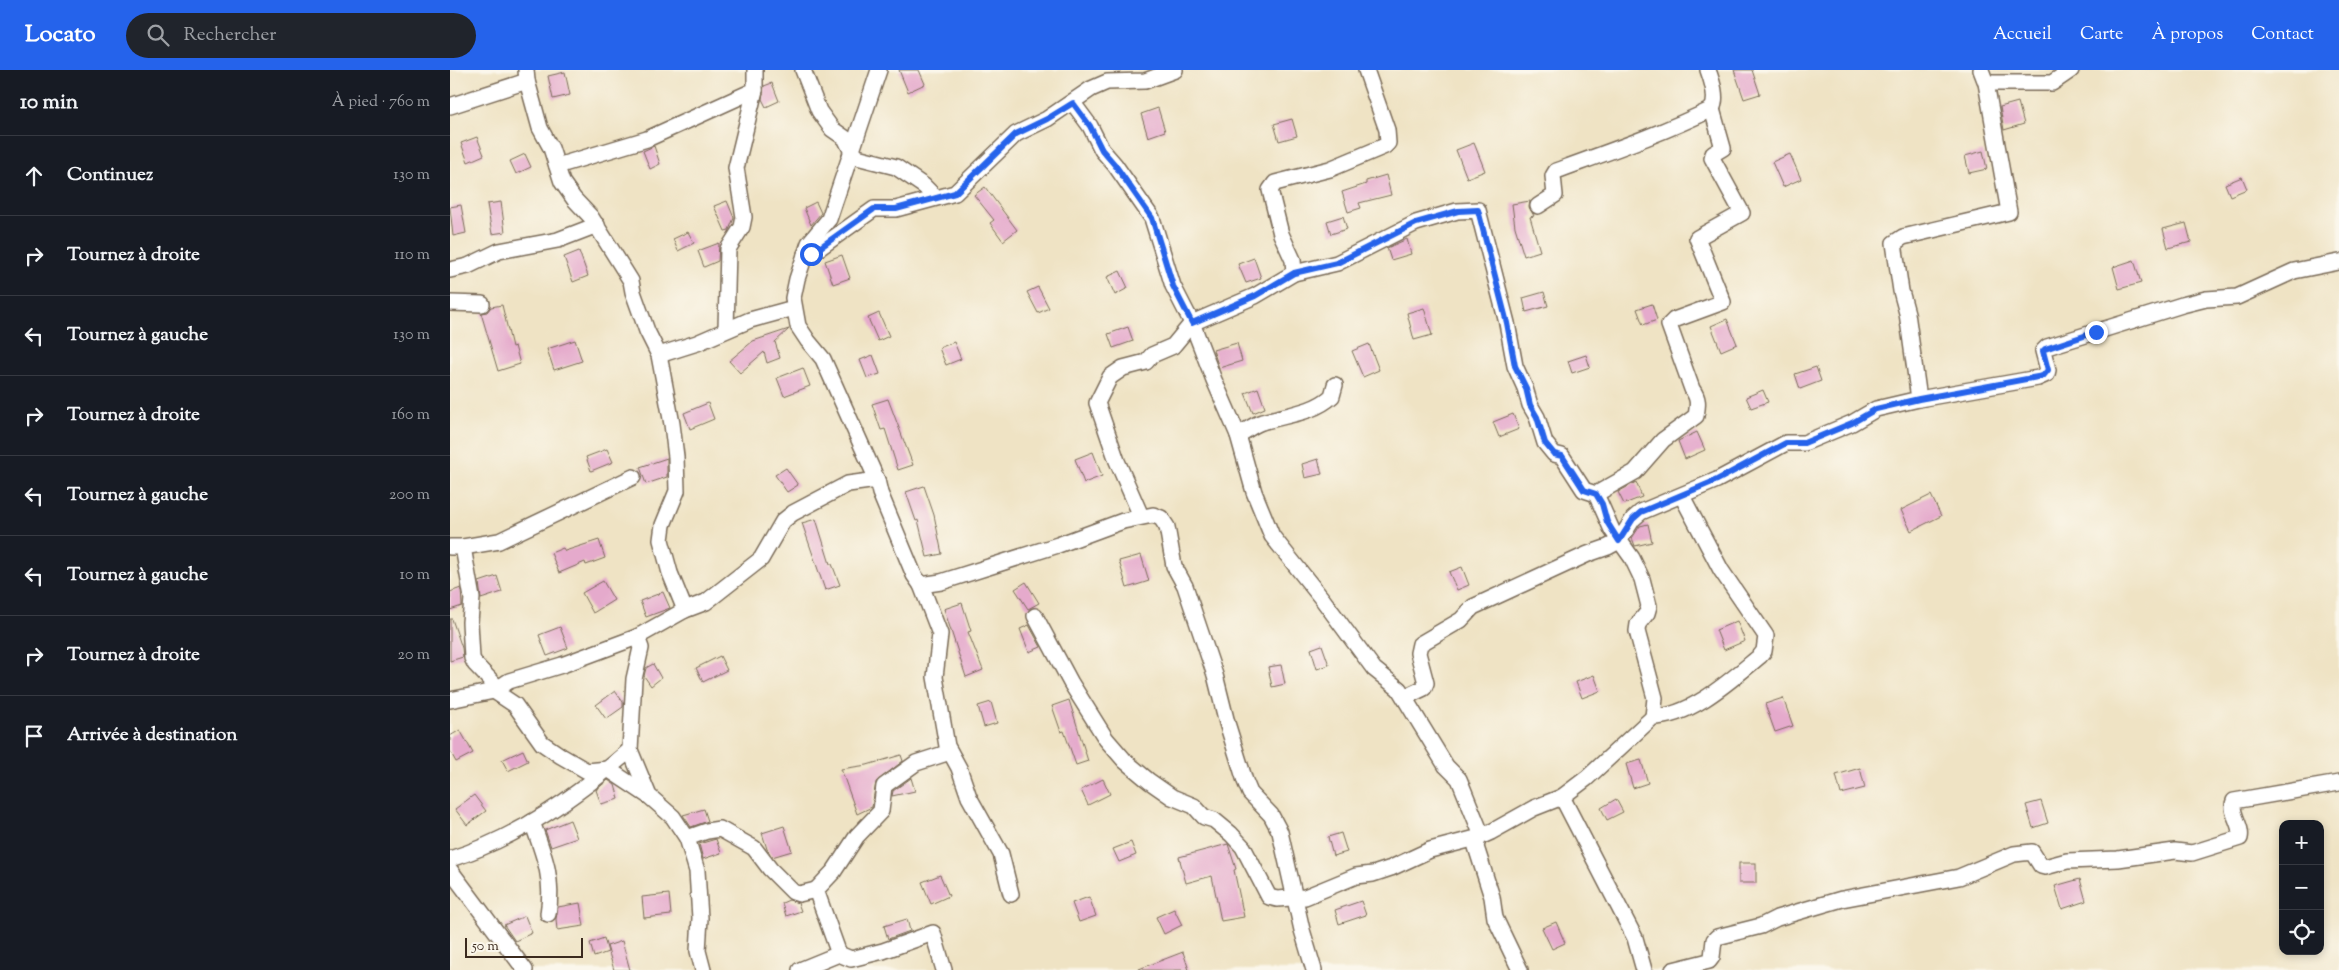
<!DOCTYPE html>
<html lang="fr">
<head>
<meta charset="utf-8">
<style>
  body { margin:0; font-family:"Sorts Mill Goudy",serif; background:#20242c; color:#f1f3f6 }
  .controls { position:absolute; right:15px; bottom:15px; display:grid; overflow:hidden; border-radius:10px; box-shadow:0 2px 8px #0003 }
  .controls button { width:45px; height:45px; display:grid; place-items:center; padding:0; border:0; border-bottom:1px solid #363941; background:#171b24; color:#f1f3f6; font:25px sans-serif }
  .scale { position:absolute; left:15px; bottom:12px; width:118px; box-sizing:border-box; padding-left:5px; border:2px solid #3b2a1e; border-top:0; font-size:14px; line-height:18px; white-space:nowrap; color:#3b2a1e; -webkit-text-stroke:4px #fbf7ec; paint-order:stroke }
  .stop { position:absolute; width:15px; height:15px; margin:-11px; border:4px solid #2563eb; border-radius:50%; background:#fff }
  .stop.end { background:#2563eb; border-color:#fff; box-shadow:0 1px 5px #0008 }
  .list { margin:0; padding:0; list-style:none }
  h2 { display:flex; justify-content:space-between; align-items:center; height:65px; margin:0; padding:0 20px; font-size:21px }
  h2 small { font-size:16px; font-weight:400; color:#9ea1a6 }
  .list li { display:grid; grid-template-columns:32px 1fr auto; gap:15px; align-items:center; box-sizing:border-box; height:80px; padding:0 20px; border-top:1px solid #363941 }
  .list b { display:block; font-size:19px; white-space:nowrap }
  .list em { font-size:16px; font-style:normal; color:#9ea1a6 }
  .icon { flex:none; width:28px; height:28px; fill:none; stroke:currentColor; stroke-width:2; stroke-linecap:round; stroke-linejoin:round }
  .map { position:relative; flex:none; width:1889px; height:900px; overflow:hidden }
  header { display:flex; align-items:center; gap:30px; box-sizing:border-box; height:70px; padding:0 25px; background:#2563eb; color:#fff }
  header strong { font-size:24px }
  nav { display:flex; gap:28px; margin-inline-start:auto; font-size:18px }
  .search { width:350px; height:45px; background:#20242c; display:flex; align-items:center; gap:12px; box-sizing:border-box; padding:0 18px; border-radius:28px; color:#9ea1a6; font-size:19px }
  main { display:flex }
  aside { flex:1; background:#171b24 }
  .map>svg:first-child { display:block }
  .building { fill:#e5aacc }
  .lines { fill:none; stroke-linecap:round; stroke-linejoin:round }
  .minor-casing { stroke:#7a6b58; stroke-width:18 }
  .minor { stroke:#fff; stroke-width:15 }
  .route { stroke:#2563eb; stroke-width:6 }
</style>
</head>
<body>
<header>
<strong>Locato</strong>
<div class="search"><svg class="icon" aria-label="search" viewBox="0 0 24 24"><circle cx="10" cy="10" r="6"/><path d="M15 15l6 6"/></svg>Rechercher</div>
<nav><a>Accueil</a><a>Carte</a><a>À propos</a><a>Contact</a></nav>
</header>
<main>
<aside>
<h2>10 min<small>À pied · 760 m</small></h2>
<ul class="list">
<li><svg class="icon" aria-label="ahead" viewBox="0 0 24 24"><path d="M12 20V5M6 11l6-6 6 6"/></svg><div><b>Continuez</b></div><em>130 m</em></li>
<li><svg class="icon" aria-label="right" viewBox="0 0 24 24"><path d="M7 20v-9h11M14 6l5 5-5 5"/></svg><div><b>Tournez à droite</b></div><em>110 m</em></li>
<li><svg class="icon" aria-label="left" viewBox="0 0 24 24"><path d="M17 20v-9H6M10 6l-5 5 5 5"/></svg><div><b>Tournez à gauche</b></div><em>130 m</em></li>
<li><svg class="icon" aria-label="right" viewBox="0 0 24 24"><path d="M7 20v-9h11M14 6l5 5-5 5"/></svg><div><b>Tournez à droite</b></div><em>160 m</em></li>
<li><svg class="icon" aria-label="left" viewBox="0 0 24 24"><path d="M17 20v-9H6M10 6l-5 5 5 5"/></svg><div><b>Tournez à gauche</b></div><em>200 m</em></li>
<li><svg class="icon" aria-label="left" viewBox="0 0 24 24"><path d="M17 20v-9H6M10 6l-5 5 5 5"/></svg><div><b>Tournez à gauche</b></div><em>10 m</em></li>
<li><svg class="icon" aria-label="right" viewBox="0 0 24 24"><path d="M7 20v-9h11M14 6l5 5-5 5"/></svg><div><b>Tournez à droite</b></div><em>20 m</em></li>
<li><svg class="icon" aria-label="arrive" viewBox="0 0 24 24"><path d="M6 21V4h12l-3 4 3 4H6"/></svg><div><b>Arrivée à destination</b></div></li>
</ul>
</aside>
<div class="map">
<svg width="1889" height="900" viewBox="0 0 1889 900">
  <rect width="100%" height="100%" fill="#fbf7ec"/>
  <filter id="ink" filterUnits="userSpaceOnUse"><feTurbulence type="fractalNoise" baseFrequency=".02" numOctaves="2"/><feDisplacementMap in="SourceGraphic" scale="10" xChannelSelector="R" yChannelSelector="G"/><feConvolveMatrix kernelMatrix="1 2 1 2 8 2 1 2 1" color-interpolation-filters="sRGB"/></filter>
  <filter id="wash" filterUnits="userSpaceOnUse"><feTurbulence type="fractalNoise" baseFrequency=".0096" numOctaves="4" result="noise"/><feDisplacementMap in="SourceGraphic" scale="20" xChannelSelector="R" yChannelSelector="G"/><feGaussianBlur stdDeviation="1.12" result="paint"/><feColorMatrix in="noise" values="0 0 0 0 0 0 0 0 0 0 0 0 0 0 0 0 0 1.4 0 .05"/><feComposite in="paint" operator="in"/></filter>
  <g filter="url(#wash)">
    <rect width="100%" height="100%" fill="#efe3c4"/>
    <g id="blocks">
      <g class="building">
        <polygon points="449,0 469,0 475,14 458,22"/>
        <polygon points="1284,0 1302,0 1310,24 1294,29"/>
        <polygon points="115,2 120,25 103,29 98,6"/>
        <polygon points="322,13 329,31 316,37 312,29 314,16"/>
        <polygon points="1568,32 1574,54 1554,60 1550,37"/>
        <polygon points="708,38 715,61 698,67 691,44"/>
        <polygon points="842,49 847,66 829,71 824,54"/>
        <polygon points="27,67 34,85 18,92 11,73"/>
        <polygon points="1024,73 1035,101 1017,108 1006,80"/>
        <polygon points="204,76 210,94 200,99 193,81"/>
        <polygon points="1533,81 1537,99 1519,103 1515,86"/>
        <polygon points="75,84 81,97 66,104 60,91"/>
        <polygon points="1340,84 1351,109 1333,117 1322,92"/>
        <polygon points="936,105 941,125 909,133 911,138 898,142 892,122 916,114 916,111"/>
        <polygon points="1792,107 1797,119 1780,126 1775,114"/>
        <polygon points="535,117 567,160 553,171 540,153 544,150 524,125"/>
        <polygon points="277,131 284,148 279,160 275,161 264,136"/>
        <polygon points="1080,131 1079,137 1084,146 1080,147 1090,181 1074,186 1065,157 1062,134"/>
        <polygon points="51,132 55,162 42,164 37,134"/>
        <polygon points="366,132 371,143 361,155 354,138"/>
        <polygon points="11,135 16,163 3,166 0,137"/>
        <polygon points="893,146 897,159 881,164 877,151"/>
        <polygon points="1736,153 1741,172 1718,178 1713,159"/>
        <polygon points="238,162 244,173 228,181 223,169"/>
        <polygon points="957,169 961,184 941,190 937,178"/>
        <polygon points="269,173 268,191 254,197 248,181"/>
        <polygon points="129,181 138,206 123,212 114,187"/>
        <polygon points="392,185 400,208 383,214 375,191"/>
        <polygon points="804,188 811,208 796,213 788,194"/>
        <polygon points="1684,190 1691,213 1669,219 1663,197"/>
        <polygon points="670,201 678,218 665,225 657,207"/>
        <polygon points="588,217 599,238 588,243 577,222"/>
        <polygon points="1094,222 1098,236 1076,242 1073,228"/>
        <polygon points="1202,234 1207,250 1193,255 1187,239"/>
        <polygon points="52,235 62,277 65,276 70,294 48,301 31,243 37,242 41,237"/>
        <polygon points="974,238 982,265 964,270 957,243"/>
        <polygon points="429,243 439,266 428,271 418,248"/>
        <polygon points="1277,249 1287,274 1271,281 1261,256"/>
        <polygon points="678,257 683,271 663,278 658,264"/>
        <polygon points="339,259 325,272 330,288 317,293 314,282 290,303 279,291 303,271"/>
        <polygon points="125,270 132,291 104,300 97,279"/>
        <polygon points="504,272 511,289 496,295 489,278"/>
        <polygon points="787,273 792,291 769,298 763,280"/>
        <polygon points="919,274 929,300 913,307 902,281"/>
        <polygon points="423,285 430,304 417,308 410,290"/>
        <polygon points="1136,285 1140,297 1122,303 1118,291"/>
        <polygon points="1366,297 1371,311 1350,319 1345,304"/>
        <polygon points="353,298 360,316 334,326 327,308"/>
        <polygon points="808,318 815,338 803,343 795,323"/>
        <polygon points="1313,320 1318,332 1301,338 1296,327"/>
        <polygon points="438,329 463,395 448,400 435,359 431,360 422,334"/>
        <polygon points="258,333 264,349 240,359 234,343"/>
        <polygon points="1063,344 1069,359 1049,367 1043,352"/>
        <polygon points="1247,362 1255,380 1235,389 1228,371"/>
        <polygon points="157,379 163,392 141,401 136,387"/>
        <polygon points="643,382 652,406 634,413 625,389"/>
        <polygon points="217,388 217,407 196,414 190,397"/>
        <polygon points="868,389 872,404 855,408 852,394"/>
        <polygon points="336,398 348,415 337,422 325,405"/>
        <polygon points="1186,412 1192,427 1174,434 1168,422"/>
        <polygon points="474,416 484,445 492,484 477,487 468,450 466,451 456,422"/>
        <polygon points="1481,425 1491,446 1461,461 1451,440"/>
        <polygon points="366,449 380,494 382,494 390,515 375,520 352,453"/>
        <polygon points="1198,454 1202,472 1185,476 1182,468 1190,456"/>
        <polygon points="149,470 155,488 136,495 135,492 109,503 101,483 113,478 115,481"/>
        <polygon points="691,485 699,511 677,518 669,491"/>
        <polygon points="1012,497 1019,515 1007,520 999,502"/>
        <polygon points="47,506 52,522 31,529 29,512"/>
        <polygon points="153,511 164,530 143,543 132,523"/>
        <polygon points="576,512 589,533 578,539 565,519"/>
        <polygon points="11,518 12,536 0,540 0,522"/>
        <polygon points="213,522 220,538 196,547 190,531"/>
        <polygon points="512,533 521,561 518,562 533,600 516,607 494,539"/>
        <polygon points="0,549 2,549 12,578 13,587 0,591"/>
        <polygon points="1287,551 1295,571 1274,580 1266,560"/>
        <polygon points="579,555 591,577 579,582 570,559"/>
        <polygon points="110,557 118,578 97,586 89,565"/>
        <polygon points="872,575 879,595 867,599 861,579"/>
        <polygon points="270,586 277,600 253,612 246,598"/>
        <polygon points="203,594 211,608 201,616 194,606 196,598"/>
        <polygon points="831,595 835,614 822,617 818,597"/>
        <polygon points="1144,605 1150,621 1132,628 1126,612"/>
        <polygon points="165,621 173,632 173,637 156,649 146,635"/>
        <polygon points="1333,628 1343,656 1325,662 1315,634"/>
        <polygon points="619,630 638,691 626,695 614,661 611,662 602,636"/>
        <polygon points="541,632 547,653 534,657 528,636"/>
        <polygon points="10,660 23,683 6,692 0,681 0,666"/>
        <polygon points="73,680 78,691 58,701 52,690"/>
        <polygon points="451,685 453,691 426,712 422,737 407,744 391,699 417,695"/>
        <polygon points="1191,690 1198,713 1183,718 1176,694"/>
        <polygon points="1410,698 1415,718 1391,724 1386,705"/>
        <polygon points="461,708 465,721 442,726 443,721"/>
        <polygon points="653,709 660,724 638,735 631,720"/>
        <polygon points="158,710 165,715 169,729 151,734 146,720"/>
        <polygon points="24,725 36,741 17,755 5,739"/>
        <polygon points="1166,729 1173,742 1157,750 1151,738"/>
        <polygon points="1591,731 1598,753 1583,758 1576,735"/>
        <polygon points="254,739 258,751 241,757 233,745"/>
        <polygon points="120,750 127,768 101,777 95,760"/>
        <polygon points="334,756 342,781 322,787 317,779 312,763"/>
        <polygon points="891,763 897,782 883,786 878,767"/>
        <polygon points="266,769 271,783 253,789 249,774"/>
        <polygon points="681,772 686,785 669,792 663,779"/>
        <polygon points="778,774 786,799 784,800 794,847 771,851 762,806 736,813 729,787"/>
        <rect x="1289" y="793" width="17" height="20"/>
        <polygon points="490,805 499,826 481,834 472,812"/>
        <polygon points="1630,809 1636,831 1612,839 1605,816"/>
        <polygon points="219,824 221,845 194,848 192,827"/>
        <polygon points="639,827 646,846 629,852 622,833"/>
        <polygon points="339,830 348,833 351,841 336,846 332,833"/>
        <polygon points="911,831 916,845 889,854 885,840"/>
        <polygon points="130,833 134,856 107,860 106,849 108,837"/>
        <polygon points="724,839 732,855 714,864 706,847"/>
        <polygon points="75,846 82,863 65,871 54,855"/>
        <polygon points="457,849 460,861 438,869 434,856"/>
        <polygon points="1106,852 1115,873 1102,879 1092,858"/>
        <polygon points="154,868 158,882 144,887 140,873"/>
        <polygon points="172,871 180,900 164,900 157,876"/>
        <polygon points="733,882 739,900 689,900 689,899"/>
      </g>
    </g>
  </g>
  <g filter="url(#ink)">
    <use href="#blocks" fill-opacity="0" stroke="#7a6b58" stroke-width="1"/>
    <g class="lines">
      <defs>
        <g id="minor">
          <polyline points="76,0 77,11 90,58 101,78 112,112 124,129 141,147 181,211 183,222 197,261 209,285 222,354 226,387 227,421 213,455 211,470 220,503 235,540"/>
          <polyline points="353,0 369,41 382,59 395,68 401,80 407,87 446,97 474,116 485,127"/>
          <polyline points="429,0 379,149 359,173 347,209 343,228 348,256 358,271 373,289 427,410 430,423 464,505 471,515 491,512 608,475 673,451 703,445 711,448 717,457 724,496 735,516 765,605 777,653 795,711 800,723 821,745 830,762 852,860 864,900"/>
          <polyline points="1536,13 1602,13 1621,0"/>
          <polyline points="623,33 640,56 652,80 665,95 702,148 723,216 742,253 764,310 788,365 804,422 822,466 873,530 924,599 949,619 996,696 1009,709 1030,761 1026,777 1042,827 1045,848 1070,900"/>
          <polyline points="0,36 77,11"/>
          <polyline points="107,96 197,69 305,20 305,0"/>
          <path d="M1088,136l17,-11 -2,-19 3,-5c52,-19 105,-37 156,-62 6,-11 0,-28 -4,-39"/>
          <polyline points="355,184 361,184 424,139 446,139 505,123 566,64 597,49 641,19 657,12 695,11 725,0"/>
          <polyline points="0,200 18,196 49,181 108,170 147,155"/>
          <polyline points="844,203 843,190 831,164 820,120 825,113 880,99 935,76 938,73 937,60 916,0"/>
          <polyline points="0,233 32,234"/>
          <polyline points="276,259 278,179 292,157 294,147 286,98 305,20"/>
          <polyline points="209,285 247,273 300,250 344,238"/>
          <polyline points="1469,329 1588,308 1597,304 1598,300 1593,281 1597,277 1732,235 1756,229 1787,227 1844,201 1889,192"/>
          <path d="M788,365c8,-4 15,-10 24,-13 23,-7 52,-9 70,-26l3,-11"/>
          <path d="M1146,424l39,-22 28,-32 33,-24c2,-12 3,-17 -4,-27l-23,-64 5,-5 49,-18 -26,-64 45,-25 -30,-55 1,-4 10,-6 -11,-39"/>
          <polyline points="691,446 667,391 647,333 660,307 673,298 696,292 702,285 723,276 742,253 805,226 844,203 887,193 966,153 1007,141 1028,140 1057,253 1065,296 1075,318 1080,335 1087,347 1095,373 1104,384 1112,386 1134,420 1146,424 1162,460 1182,488 1192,509 1199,536 1197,543 1188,554 1187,561 1205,628 1203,647"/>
          <polyline points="0,477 13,477 49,471 183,407"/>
          <polyline points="13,477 22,528 20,552 22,588 25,594 48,618"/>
          <polyline points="471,515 490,564 485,607 497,676 509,698 519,727 551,784 561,824"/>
          <path d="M585,546l36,67 35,56 19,22 24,20 23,16 22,9 10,11 10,3 17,14 12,13 26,50 8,2 28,-2 51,-21 17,-2 18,-6 39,-18 50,-13 11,-5 43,-24 28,-11 25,-19 66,-61c38,0 79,-38 107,-61l4,-5 2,-15 -45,-66 -39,-74"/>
          <polyline points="187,567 191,578 184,609 180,680 199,726 223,747 237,768 247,801 250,848 248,881 253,900"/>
          <polyline points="44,621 65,635 92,673 111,686 137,701 158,699 197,725"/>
          <polyline points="955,627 974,618 976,613 968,583 970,574 1011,550 1023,537 1138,484 1158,477 1169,471 1183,449 1191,442 1267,410 1336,373 1354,373 1402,353 1426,339 1469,329 1457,243 1451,221 1444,173 1453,167 1559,142 1536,13 1531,0"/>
          <polyline points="0,630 44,621 59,611 112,595 187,567 235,540 256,532 311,489 333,451 343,443 398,414 427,410"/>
          <polyline points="1112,727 1185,868 1194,900"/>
          <path d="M82,752c12,33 22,57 16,92"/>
          <polyline points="237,768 257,761 270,759 304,778 320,799 343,822 349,824 366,820"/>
          <path d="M0,789c68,-21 127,-63 180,-109"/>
          <polyline points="0,800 75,900"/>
          <polyline points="389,884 366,820 384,801 407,766 431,741 434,716 466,693 500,682"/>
          <polyline points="350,900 389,884 401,889 433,881 483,863 494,900"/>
          <path d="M1223,900l36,-9 3,-4 2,-17 3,-3 44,-11 16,-8 65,-19 117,-22 55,-23 18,-2 9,14 4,1 22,-6 51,-2 57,-8 17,2 48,-15c3,-12 -11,-26 -6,-37l105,-18"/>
        </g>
      </defs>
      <use href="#minor" class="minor-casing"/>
      <use href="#minor" class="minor"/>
    </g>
  </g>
  <g class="lines" filter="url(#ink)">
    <polyline class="route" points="361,184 424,139 446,139 505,123 566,64 597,49 623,33 640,56 652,80 665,95 702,148 723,216 742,253 805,226 844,203 887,193 966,153 1008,141 1028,140 1057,253 1065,296 1076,318 1080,335 1087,347 1095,373 1104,384 1112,386 1134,420 1146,424 1152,434 1157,452 1169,471 1183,449 1191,442 1267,410 1336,373 1354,373 1402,353 1426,339 1469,329 1593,306 1598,300 1593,281 1595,279 1646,262"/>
  </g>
</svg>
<div class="controls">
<button>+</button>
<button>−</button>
<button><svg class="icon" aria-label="locate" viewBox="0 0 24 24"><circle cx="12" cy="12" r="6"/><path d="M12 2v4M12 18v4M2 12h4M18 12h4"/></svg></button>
</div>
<div class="scale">50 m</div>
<div class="stop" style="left:361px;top:184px"></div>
<div class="stop end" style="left:1646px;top:262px"></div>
</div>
</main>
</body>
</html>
